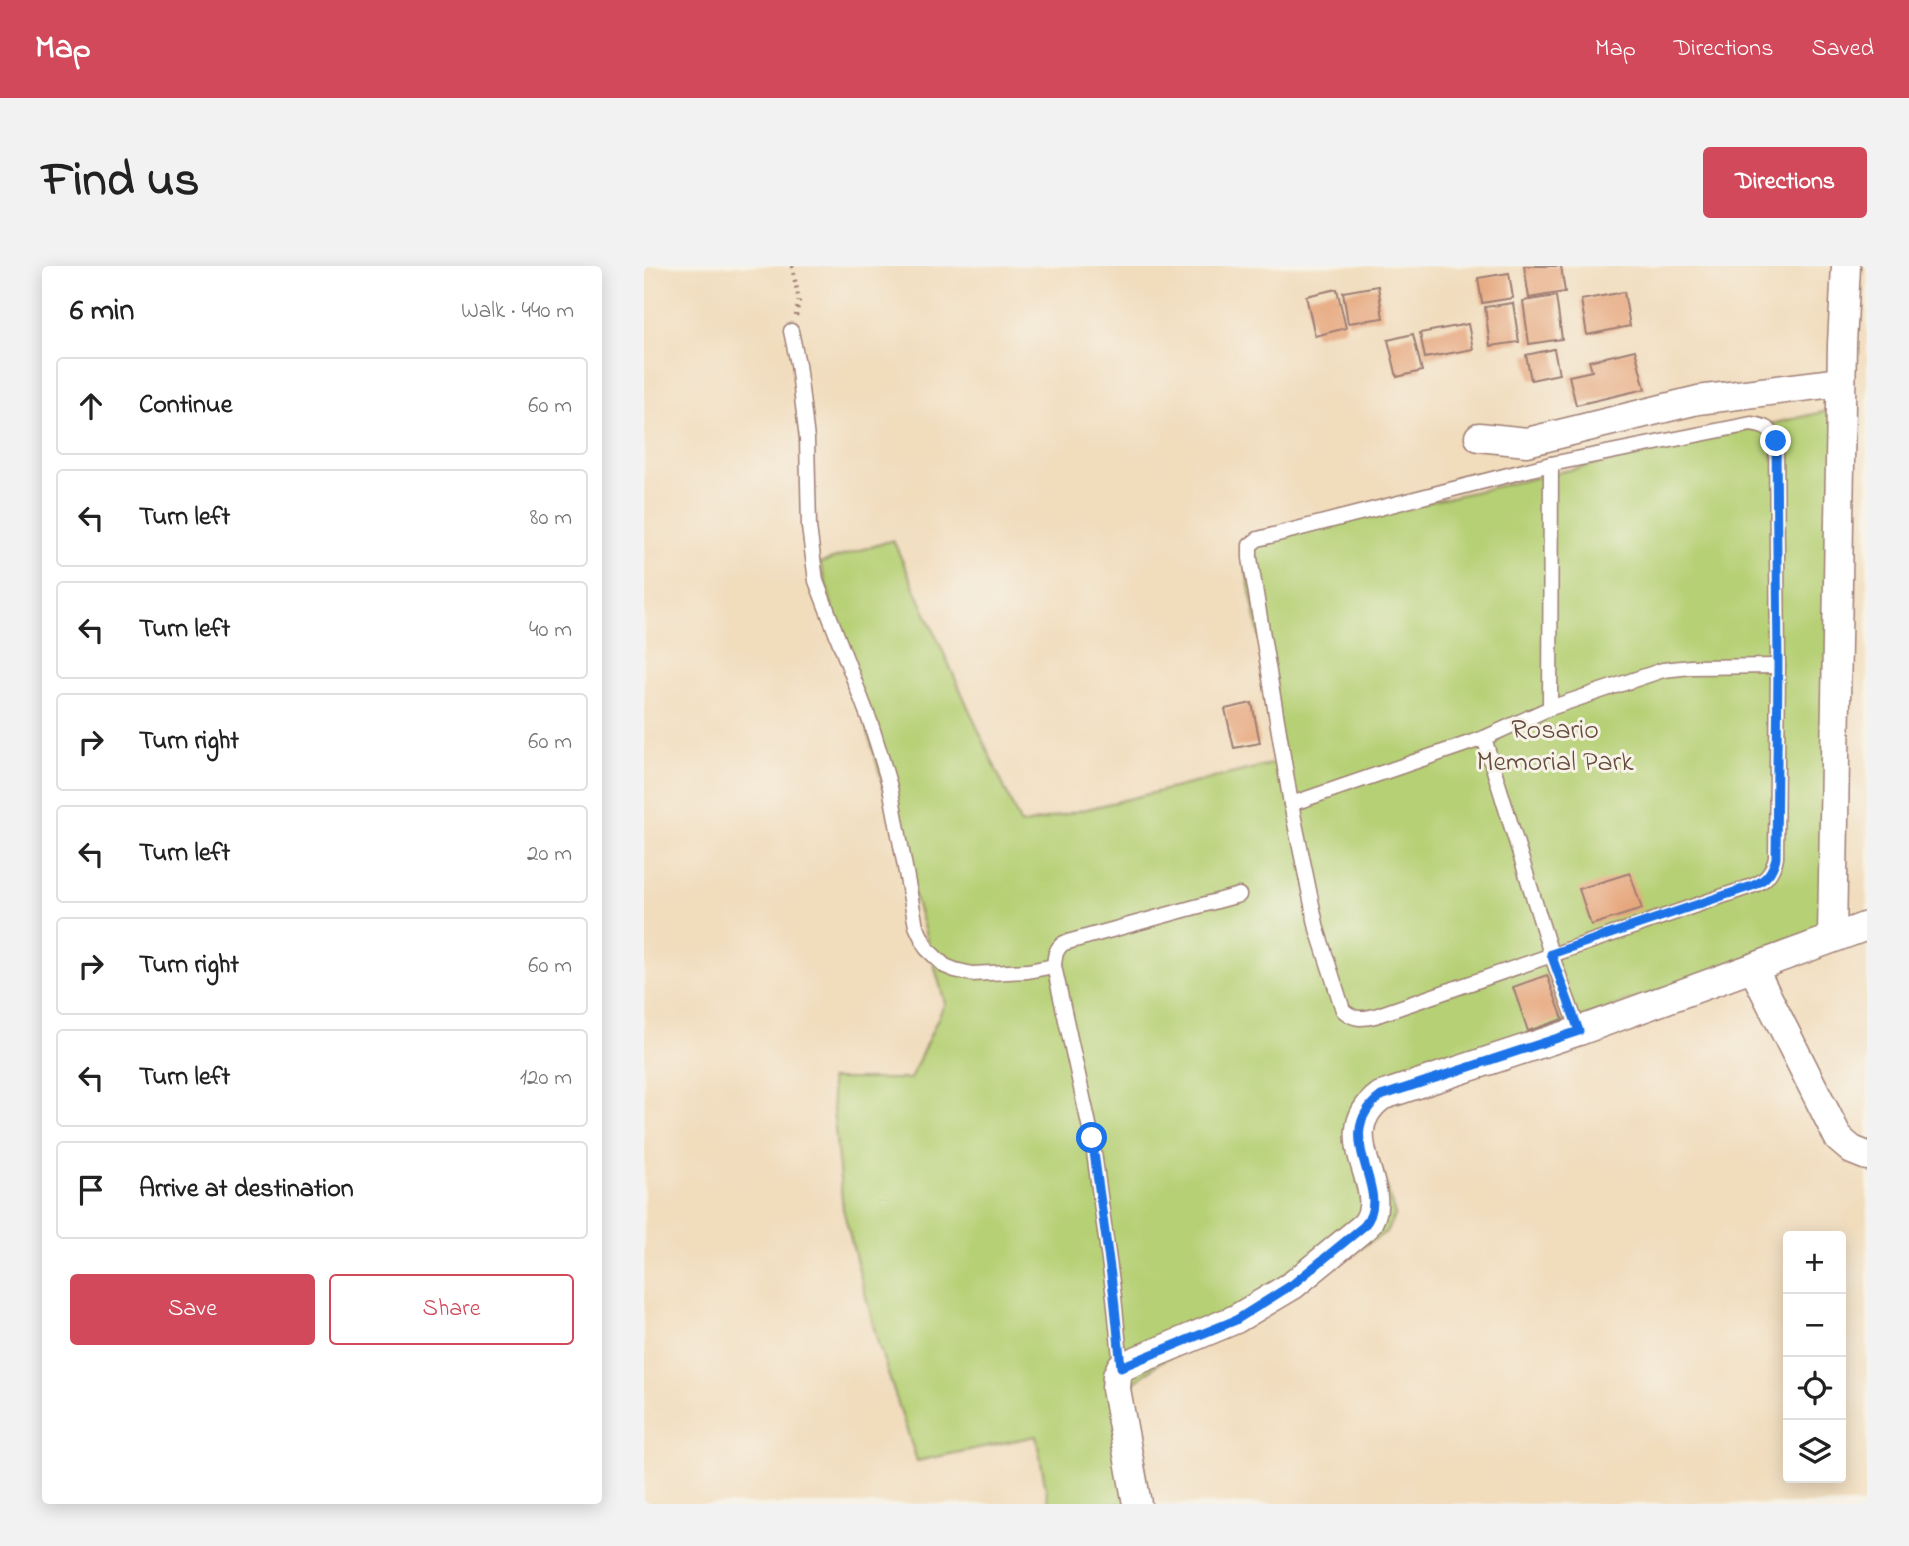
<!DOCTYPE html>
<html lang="en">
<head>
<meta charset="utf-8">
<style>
  body { margin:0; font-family:"Indie Flower",sans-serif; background:#f2f2f2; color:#222 }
  .controls { position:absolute; right:21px; bottom:21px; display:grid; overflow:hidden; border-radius:7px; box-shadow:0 4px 18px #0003 }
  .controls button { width:63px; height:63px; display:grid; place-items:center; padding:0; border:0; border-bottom:2px solid #e0e0e0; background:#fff; color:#222; font:35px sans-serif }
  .stop { position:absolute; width:21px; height:21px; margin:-16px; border:5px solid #1a73e8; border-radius:50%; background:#fff }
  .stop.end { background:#1a73e8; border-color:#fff; box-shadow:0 2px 7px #0008 }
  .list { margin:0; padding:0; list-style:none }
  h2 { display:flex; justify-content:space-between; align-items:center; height:91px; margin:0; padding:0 28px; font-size:30px }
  h2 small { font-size:23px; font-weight:400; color:#767676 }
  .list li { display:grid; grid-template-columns:46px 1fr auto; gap:21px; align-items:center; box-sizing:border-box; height:98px; margin:0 14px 14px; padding:0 14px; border:2px solid #e0e0e0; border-radius:7px }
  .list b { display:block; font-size:26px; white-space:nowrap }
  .list em { font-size:23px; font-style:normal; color:#767676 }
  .actions { display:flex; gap:14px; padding:21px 28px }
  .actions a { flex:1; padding:16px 0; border:2px solid #d1495b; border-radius:7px; text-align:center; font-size:24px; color:#d1495b }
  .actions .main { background:#d1495b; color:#fff }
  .icon { flex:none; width:38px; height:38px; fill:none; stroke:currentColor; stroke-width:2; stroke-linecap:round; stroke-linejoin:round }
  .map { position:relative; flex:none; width:1223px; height:1238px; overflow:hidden; border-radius:7px }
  header { display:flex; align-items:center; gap:42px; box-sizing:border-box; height:98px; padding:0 35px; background:#d1495b; color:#fff }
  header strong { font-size:33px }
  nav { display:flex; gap:38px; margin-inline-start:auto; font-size:24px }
  .intro { display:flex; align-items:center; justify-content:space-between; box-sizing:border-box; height:168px; padding:0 42px }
  h1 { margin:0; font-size:49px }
  .button { padding:18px 32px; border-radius:7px; background:#d1495b; color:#fff; font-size:24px; font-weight:700 }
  main { display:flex; gap:42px; padding:0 42px }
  aside { flex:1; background:#fff; border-radius:7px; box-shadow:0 4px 18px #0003 }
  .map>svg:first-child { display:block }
  .green { fill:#b6d075; stroke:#807850; stroke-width:2 }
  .building { fill:#e6a67b }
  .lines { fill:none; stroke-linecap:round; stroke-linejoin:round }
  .service-casing { stroke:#9e7e74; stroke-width:17 }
  .minor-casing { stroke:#9e7e74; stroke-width:31 }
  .path { stroke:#9e7e74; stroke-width:4.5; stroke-dasharray:2 5; stroke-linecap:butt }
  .service { stroke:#fff; stroke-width:14 }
  .minor { stroke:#fff; stroke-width:28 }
  .route { stroke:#1a73e8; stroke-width:9 }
  .labels { text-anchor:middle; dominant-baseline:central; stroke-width:6; stroke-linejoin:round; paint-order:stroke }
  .park-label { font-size:28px; fill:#654b3e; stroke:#f7f3e8 }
</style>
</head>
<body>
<header>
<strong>Map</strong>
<nav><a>Map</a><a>Directions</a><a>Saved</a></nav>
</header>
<div class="intro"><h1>Find us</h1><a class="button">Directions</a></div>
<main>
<aside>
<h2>6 min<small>Walk · 440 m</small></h2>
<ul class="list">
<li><svg class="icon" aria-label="ahead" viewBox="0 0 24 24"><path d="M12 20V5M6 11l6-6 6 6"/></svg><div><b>Continue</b></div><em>60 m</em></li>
<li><svg class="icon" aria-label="left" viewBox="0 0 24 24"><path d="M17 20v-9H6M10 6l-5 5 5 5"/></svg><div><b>Turn left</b></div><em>80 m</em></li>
<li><svg class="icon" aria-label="left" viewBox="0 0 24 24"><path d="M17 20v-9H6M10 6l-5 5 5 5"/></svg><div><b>Turn left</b></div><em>40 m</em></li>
<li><svg class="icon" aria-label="right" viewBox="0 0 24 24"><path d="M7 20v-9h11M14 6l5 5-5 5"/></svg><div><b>Turn right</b></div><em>60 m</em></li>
<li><svg class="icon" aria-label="left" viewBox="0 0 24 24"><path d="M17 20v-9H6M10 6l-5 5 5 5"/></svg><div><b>Turn left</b></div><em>20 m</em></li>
<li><svg class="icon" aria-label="right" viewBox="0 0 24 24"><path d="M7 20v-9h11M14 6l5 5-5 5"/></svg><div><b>Turn right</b></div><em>60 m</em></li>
<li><svg class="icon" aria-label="left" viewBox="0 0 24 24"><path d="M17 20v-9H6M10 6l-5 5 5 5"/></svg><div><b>Turn left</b></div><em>120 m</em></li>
<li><svg class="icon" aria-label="arrive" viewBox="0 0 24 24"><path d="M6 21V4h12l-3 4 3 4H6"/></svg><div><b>Arrive at destination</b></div></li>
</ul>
<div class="actions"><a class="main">Save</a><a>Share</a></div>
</aside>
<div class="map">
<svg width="1223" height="1238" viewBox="0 0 1223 1238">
  <rect width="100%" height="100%" fill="#f7f3e8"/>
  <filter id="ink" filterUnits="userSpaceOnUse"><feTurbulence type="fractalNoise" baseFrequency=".0143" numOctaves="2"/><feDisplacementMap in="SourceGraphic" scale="14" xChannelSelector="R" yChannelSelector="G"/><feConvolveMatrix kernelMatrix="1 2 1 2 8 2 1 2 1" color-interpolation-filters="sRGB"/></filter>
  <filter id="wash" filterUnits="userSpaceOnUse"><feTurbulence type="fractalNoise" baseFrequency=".00686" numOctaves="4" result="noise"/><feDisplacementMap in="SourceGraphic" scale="28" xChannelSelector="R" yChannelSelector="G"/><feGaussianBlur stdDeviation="1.57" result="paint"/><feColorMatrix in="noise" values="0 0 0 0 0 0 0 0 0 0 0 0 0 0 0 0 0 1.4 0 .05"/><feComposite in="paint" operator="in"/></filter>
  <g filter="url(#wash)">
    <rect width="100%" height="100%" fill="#f1dcbc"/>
    <polygon class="green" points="1201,141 1193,663 727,825 723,872 738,905 751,949 742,966 694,996 516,1096 490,1117 490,1142 505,1238 405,1238 392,1170 273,1195 234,1077 199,943 186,813 266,813 301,737 176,297 249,274 377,559 640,495 597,279"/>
    <g id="blocks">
      <g class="building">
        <polygon points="880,0 917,0 921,26 885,32"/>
        <polygon points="865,7 869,32 838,37 834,12"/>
        <polygon points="734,20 739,52 704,57 699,26"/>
        <polygon points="693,23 702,62 671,70 662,30"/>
        <polygon points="980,26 986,60 943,69 937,34"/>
        <polygon points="912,30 918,73 885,78 879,35"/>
        <polygon points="869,37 875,76 846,80 841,41"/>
        <polygon points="824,58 829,83 781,92 776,67"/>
        <polygon points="769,68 778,105 753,111 744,74"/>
        <polygon points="910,83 915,108 887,114 882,89"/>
        <polygon points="991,84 1001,123 932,139 925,110 948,105 945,95"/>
        <polygon points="608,437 616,477 590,482 581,443"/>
        <polygon points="986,607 998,643 947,659 935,623"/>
        <polygon points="903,709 919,753 884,765 869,721"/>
      </g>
    </g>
  </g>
  <g filter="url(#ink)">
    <use href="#blocks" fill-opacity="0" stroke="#9e7e74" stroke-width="2"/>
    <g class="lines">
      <defs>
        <g id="service">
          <polyline points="147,65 154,98 163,173 165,261 172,315 227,458 236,487 246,521 272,660 283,683 301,700 311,704 328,708 384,705 410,700"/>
          <path d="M1107,158c13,2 20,4 25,17l2,225 -2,192c-4,15 -10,23 -24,28l-377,130c-13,3 -21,4 -32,-6l-26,-81 -26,-125 -41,-246v-13l8,-6 293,-75z"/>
          <polyline points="906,442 907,198"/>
          <polyline points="840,472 907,688 935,765"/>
          <polyline points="647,538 840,472 906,442 1019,404 1047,401 1134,400"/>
          <path d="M477,1101l-7,-70 -22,-159 -38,-172c1,-10 1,-17 10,-23l175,-48"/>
        </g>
        <g id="minor">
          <polyline points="835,171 883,176 1054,134 1197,116"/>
          <polyline points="1188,672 1198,78 1202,0"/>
          <polyline points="1109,702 1195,873 1208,884 1223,890"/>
          <path d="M493,1238l-21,-115 1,-13 4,-9 115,-48 57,-34 72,-59c31,-36 -38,-90 16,-130l198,-65 288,-105"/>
        </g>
      </defs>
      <use href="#service" class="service-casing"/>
      <use href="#minor" class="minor-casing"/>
      <polyline class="path" points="148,0 155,34 152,50"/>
      <use href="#service" class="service"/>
      <use href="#minor" class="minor"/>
    </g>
  </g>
  <g class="lines" filter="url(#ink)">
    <path class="route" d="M448,872l22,159 7,70 115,-47 57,-36 71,-58c32,-36 -37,-90 17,-130l198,-65 -28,-77 201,-68c14,-6 20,-13 24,-28l2,-192 -2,-225"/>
  </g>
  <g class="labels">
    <g class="park-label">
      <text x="911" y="465">Rosario<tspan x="911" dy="32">Memorial Park</tspan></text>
    </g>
  </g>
</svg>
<div class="controls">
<button>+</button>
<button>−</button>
<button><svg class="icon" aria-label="locate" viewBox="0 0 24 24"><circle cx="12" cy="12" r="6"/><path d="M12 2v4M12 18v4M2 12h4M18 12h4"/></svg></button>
<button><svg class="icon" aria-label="layers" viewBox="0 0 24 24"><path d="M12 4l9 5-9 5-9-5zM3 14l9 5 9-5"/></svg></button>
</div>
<div class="stop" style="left:448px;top:872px"></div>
<div class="stop end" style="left:1132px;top:175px"></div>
</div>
</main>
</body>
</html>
